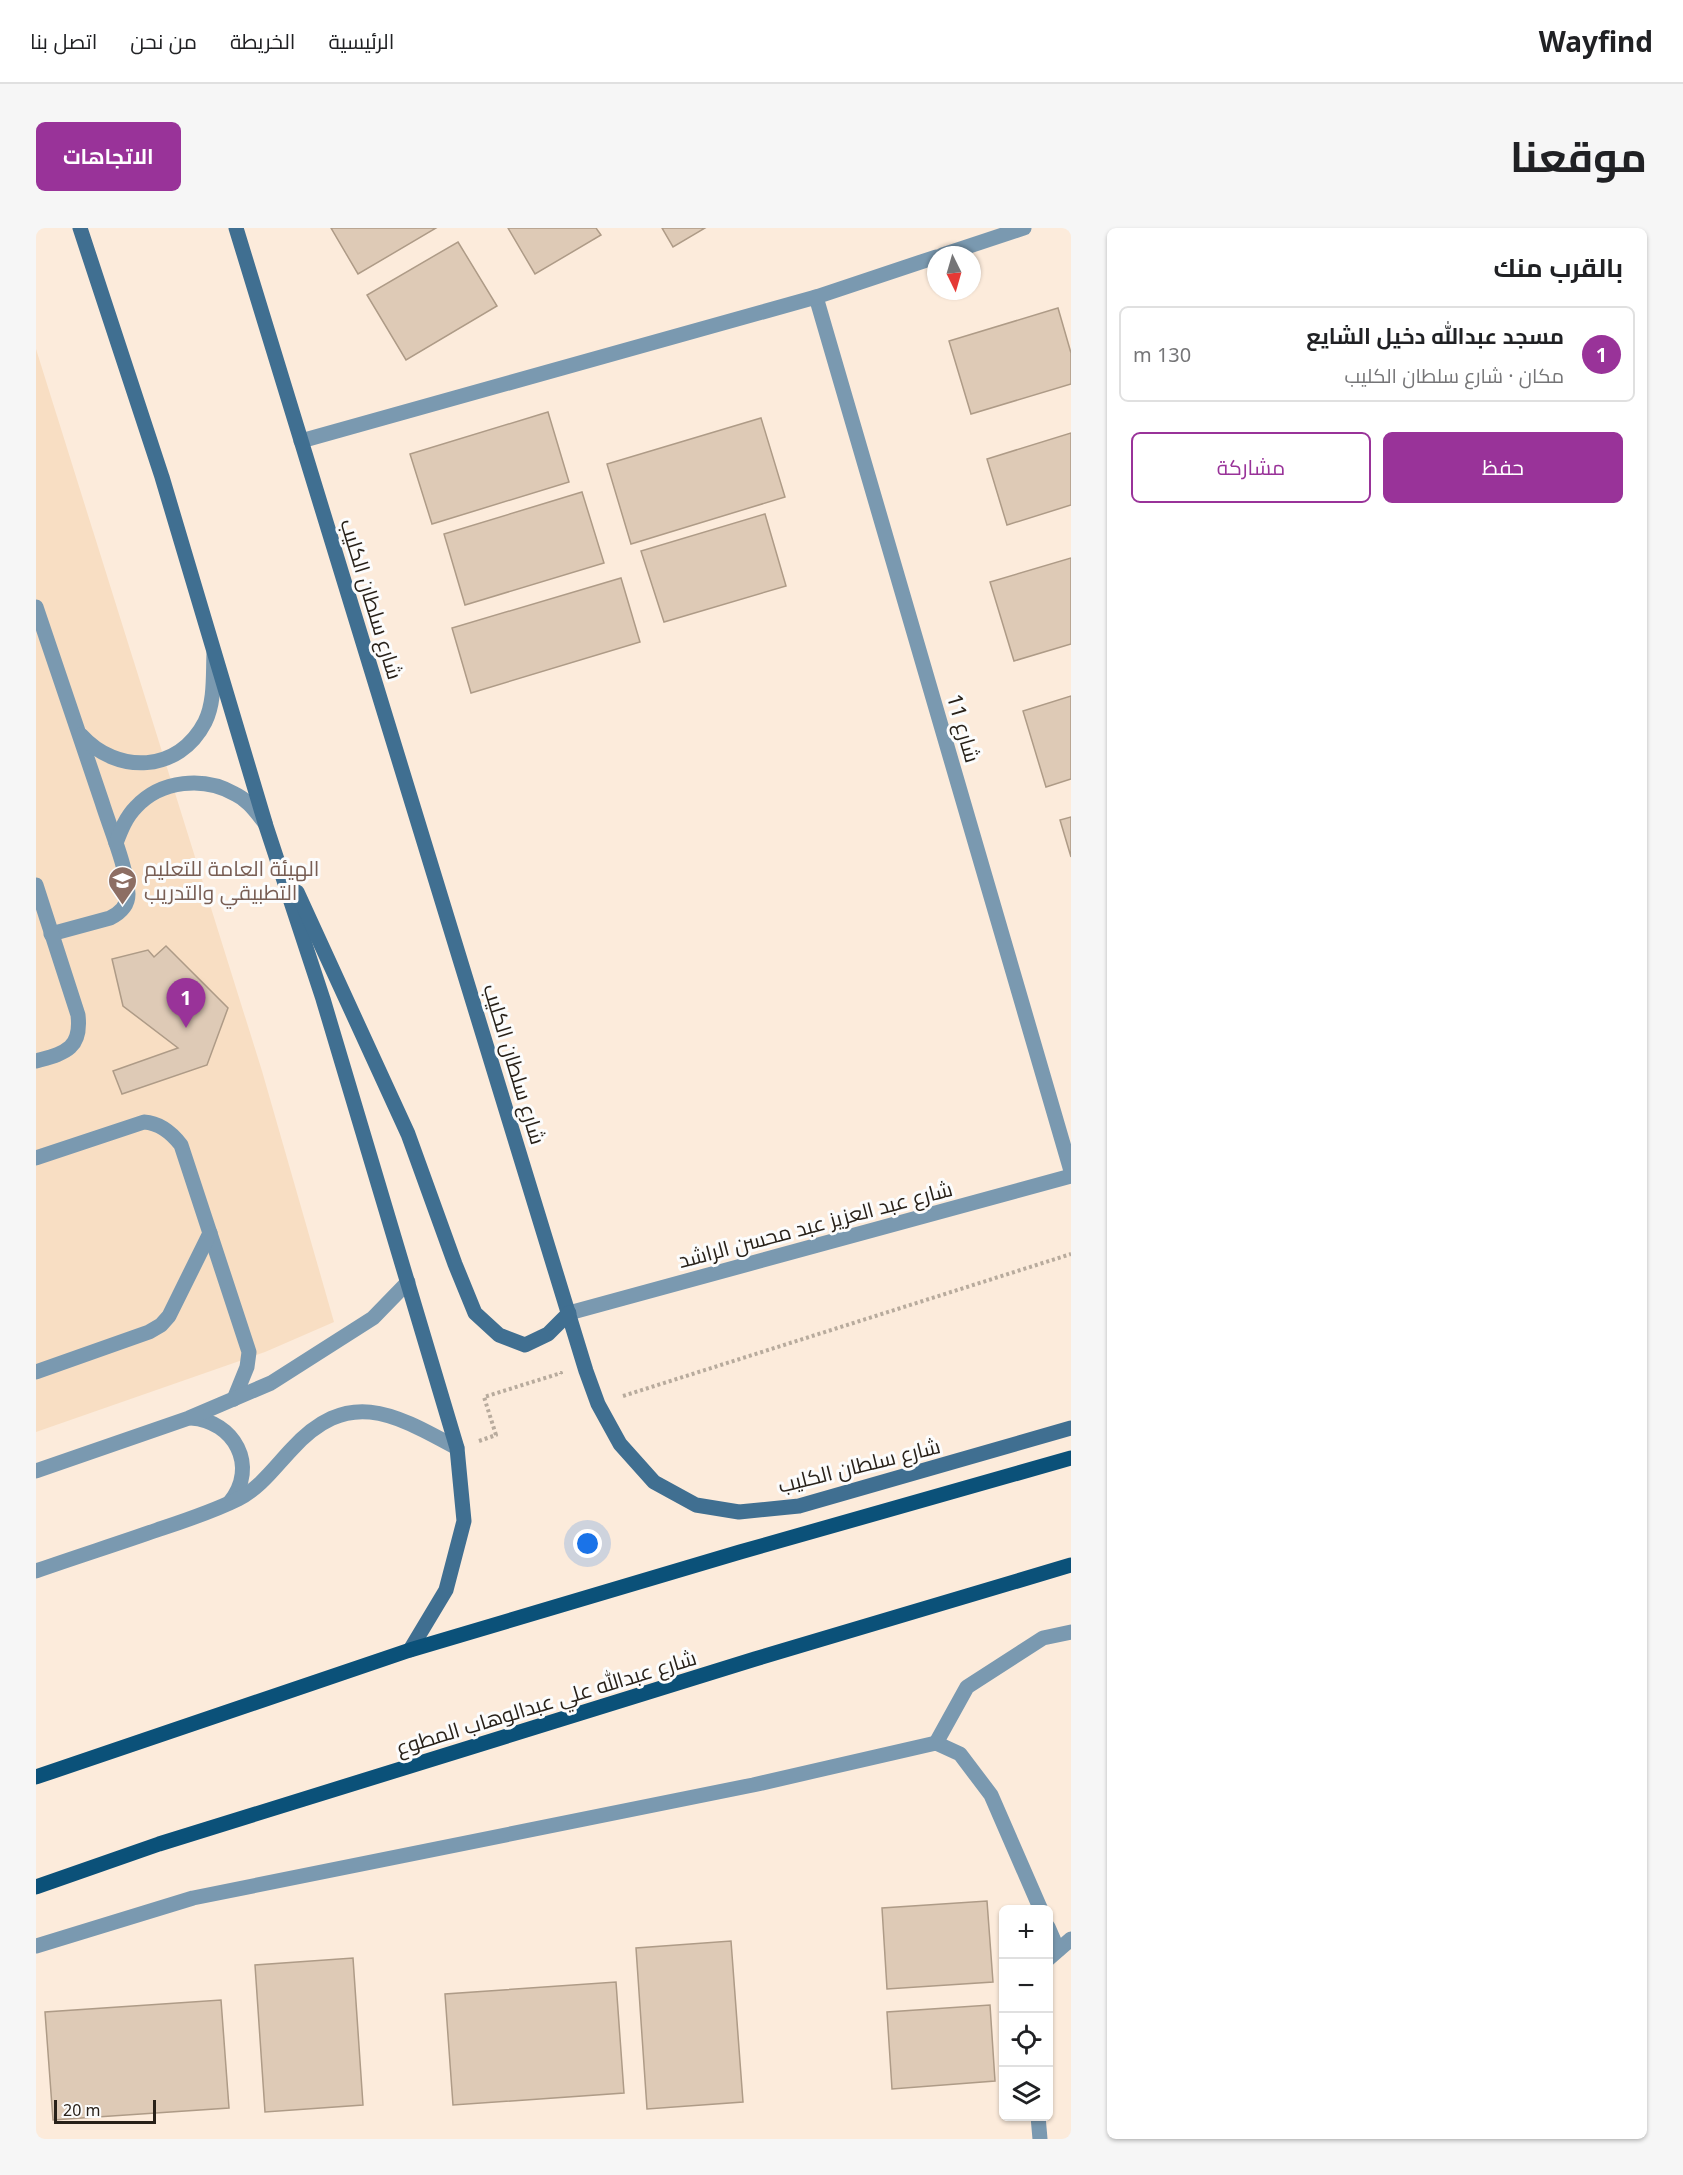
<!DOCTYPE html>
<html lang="ar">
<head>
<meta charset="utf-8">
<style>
  body { margin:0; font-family:"Noto Sans",Cairo,sans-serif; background:#f6f6f6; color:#202124; direction:rtl }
  .controls { position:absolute; right:18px; bottom:18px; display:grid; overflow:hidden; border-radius:9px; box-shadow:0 2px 4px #0004 }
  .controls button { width:54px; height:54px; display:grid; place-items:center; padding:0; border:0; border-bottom:2px solid #e0e0e0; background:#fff; color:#202124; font:30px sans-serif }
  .compass { position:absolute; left:891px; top:18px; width:54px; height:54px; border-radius:50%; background:#fff; box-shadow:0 2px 4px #0004; rotate:175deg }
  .scale { position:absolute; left:18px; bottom:15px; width:102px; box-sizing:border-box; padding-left:6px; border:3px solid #282119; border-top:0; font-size:16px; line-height:21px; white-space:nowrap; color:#282119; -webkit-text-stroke:4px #fcfcfc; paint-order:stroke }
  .you { position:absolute; left:552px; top:1316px; width:21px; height:21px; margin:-15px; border:4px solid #fff; border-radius:50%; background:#1a73e8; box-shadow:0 0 0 9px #1a73e833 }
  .badge { display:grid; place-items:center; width:39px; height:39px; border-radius:50%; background:#939; color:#fff; font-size:20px; font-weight:700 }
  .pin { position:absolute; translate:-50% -50px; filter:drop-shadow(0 2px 3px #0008) }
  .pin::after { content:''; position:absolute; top:32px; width:21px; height:18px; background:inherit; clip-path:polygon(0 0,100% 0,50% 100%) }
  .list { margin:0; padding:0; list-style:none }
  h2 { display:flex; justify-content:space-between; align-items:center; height:78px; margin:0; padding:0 24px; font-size:26px }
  h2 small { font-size:20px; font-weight:400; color:#757577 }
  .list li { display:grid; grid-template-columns:39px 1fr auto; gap:18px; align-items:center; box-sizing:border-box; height:96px; margin:0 12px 12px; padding:0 12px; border:2px solid #e0e0e0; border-radius:9px }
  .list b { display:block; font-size:22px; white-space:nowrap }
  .list p { margin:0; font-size:20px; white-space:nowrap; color:#757577 }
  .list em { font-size:20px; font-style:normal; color:#757577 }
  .actions { display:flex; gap:12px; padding:18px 24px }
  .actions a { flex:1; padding:14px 0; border:2px solid #939; border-radius:9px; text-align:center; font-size:21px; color:#939 }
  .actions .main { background:#939; color:#fff }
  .icon { flex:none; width:33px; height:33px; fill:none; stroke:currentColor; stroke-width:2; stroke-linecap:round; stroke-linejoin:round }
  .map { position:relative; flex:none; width:1035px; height:1911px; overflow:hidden; direction:ltr; border-radius:9px }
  header { display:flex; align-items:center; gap:36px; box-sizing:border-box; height:84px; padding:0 30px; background:#fff; border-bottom:2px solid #e0e0e0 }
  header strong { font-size:28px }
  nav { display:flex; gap:33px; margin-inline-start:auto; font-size:21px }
  .intro { display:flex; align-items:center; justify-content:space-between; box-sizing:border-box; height:144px; padding:0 36px }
  h1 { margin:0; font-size:42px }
  .button { padding:15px 27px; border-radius:9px; background:#939; color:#fff; font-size:21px; font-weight:700 }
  main { display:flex; gap:36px; padding:0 36px }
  aside { flex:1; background:#fff; border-radius:9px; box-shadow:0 2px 4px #0004 }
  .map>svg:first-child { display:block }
  .built { fill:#f8dec3 }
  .building { fill:#decab6; stroke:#ae9b87; stroke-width:1.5 }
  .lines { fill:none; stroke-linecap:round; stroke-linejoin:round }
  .path { stroke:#b8ab9d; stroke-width:4; stroke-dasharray:3 3; stroke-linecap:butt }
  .lane { stroke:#7a99b0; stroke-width:15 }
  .street { stroke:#7a99b0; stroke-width:15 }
  .secondary { stroke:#406f91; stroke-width:15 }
  .primary { stroke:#0b5179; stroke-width:15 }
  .labels { text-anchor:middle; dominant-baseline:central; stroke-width:6; stroke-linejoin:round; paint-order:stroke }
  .street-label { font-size:21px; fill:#282119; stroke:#fcfcfc }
  .education-label { font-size:21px; fill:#785e54; stroke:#fcfcfc; text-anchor:start }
</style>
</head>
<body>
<header>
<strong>Wayfind</strong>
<nav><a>الرئيسية</a><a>الخريطة</a><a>من نحن</a><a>اتصل بنا</a></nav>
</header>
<div class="intro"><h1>موقعنا</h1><a class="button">الاتجاهات</a></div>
<main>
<aside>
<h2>بالقرب منك<small></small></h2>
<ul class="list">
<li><span class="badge">1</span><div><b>مسجد عبدالله دخيل الشايع</b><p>مكان · شارع سلطان الكليب</p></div><em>130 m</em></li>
</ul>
<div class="actions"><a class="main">حفظ</a><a>مشاركة</a></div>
</aside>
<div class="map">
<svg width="1035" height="1911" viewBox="0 0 1035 1911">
  <rect width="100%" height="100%" fill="#fcebdb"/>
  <polygon class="built" points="0,121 226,843 298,1094 229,1124 0,1204"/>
  <g class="building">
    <polygon points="295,0 400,0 322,46"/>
    <polygon points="472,0 560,0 565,7 499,46"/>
    <polygon points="626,0 669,0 637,19"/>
    <polygon points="422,14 461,78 370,132 331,67"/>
    <polygon points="1022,80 1035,125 1035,156 935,186 913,113"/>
    <polygon points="512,184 533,254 396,296 374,226"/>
    <polygon points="725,190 749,269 595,316 571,236"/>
    <polygon points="1035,205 1035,277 971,297 951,231"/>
    <polygon points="546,264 568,335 429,377 408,306"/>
    <polygon points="729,286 750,358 628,394 605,323"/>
    <polygon points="1035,330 1035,416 978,433 954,354"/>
    <polygon points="585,350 604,414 435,465 416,400"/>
    <polygon points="1035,468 1035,551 1010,559 987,483"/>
    <polygon points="1035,589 1035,629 1024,592"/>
    <polygon points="130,718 192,780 171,837 86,866 77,843 142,820 87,778 76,731 112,722 118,729"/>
    <polygon points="951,1673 957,1754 851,1761 846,1680"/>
    <polygon points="695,1713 707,1874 611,1881 600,1720"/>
    <polygon points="317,1730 327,1877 229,1884 219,1737"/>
    <polygon points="580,1754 588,1865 417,1877 409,1766"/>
    <polygon points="185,1772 193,1880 17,1892 9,1784"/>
    <polygon points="954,1777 959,1853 856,1861 851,1784"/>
  </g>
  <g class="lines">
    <g class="path">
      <polyline points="587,1168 1035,1026"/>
      <polyline points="443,1213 460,1207 448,1169 525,1145 525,1146"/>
    </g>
    <g class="lane">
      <path d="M0,379c22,65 44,130 66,195 8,26 25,65 26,92 0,12 -8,19 -18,24l-59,16"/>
      <path d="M45,507c36,40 98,38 124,-13 10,-20 8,-47 9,-69"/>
      <path d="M80,615c5,-13 10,-26 20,-36 25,-27 68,-31 99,-13 13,6 21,18 30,29"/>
      <path d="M0,657l42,130c4,35 -14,38 -42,46"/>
      <path d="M0,930l108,-36c16,1 27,10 37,23l68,207 -2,15 -13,32"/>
      <polyline points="0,1144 113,1104 125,1097 133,1088 174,1005"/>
      <path d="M155,1190c43,3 68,48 39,84"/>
      <polyline points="0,1243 153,1190 235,1155 337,1090 372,1054"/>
      <path d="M0,1343c40,-14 81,-27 121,-41 27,-9 55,-18 81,-31 21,-10 37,-32 53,-49 57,-63 102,-37 166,-2"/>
      <polyline points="900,1515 931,1459 1007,1410 1035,1404"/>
      <polyline points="1012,1699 1022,1722"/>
      <polyline points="0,1718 157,1670 717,1557 900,1515 924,1526 955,1567 1005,1682"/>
    </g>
    <g class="street">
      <polyline points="906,27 988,0"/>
      <polyline points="780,69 1035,943"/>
      <polyline points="265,213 780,69 900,29"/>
      <polyline points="533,1085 1035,948"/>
      <polyline points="1012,1731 1035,1711"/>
      <polyline points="1002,1888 1004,1911"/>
    </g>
    <g class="secondary">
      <polyline points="44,0 126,249 230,598 287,771 421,1220 428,1293 410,1362 374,1422"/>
      <polyline points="200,0 550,1143 562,1176 584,1216 618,1254 660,1277 703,1284 763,1278 1035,1200"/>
      <polyline points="261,664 372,906 419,1036 439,1085 463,1107 489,1117 512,1106 533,1085"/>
    </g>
    <g class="primary">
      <polyline points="0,1549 374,1422 704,1324 1035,1230"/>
      <polyline points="0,1659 123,1616 719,1431 1035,1337"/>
    </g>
  </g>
  <defs>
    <symbol id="university-pin" viewBox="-11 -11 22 30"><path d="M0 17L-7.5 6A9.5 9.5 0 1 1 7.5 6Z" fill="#8d6e63" stroke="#fcfcfc"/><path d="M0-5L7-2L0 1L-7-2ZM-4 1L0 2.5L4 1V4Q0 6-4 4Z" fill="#fff"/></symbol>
  </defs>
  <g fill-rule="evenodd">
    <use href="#university-pin" x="70" y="636" width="33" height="45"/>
  </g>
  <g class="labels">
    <g class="street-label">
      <text transform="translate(336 371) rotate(73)">شارع سلطان الكليب</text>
      <text transform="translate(928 500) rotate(74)">شارع 11</text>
      <text transform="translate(479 836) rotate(73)">شارع سلطان الكليب</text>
      <text transform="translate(779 996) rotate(-15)">شارع عبد العزيز عبد محسن الراشد</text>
      <text transform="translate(823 1237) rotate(-14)">شارع سلطان الكليب</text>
      <text transform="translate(510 1474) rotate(-17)">شارع عبدالله علي عبدالوهاب المطوع</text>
    </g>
    <g class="education-label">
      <text x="108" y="640">الهيئة العامة للتعليم<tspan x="108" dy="24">التطبيقي والتدريب</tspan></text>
    </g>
  </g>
</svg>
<div class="controls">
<button>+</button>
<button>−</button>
<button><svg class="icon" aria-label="locate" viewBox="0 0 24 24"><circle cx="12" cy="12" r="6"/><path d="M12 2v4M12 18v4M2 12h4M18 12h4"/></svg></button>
<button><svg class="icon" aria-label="layers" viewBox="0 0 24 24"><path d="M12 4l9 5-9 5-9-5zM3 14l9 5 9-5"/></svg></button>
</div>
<svg class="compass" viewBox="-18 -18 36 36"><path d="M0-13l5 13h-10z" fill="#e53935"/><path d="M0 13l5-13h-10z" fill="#757577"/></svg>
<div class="scale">20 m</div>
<div class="you"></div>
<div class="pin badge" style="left:150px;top:800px">1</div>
</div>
</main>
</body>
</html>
